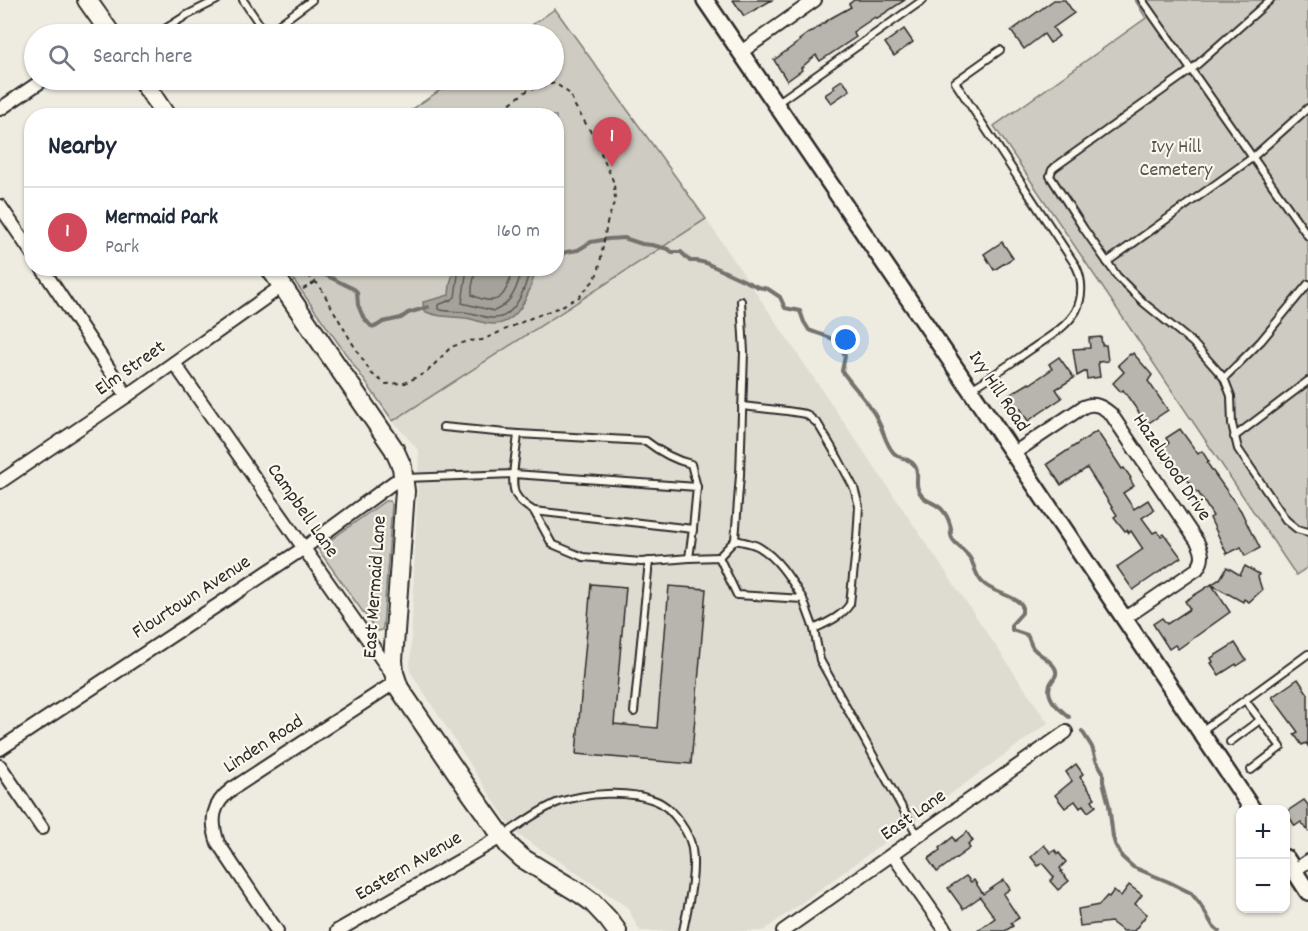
<!DOCTYPE html>
<html lang="en">
<head>
<meta charset="utf-8">
<style>
  body { margin:0; font-family:Dekko,sans-serif; background:#f6f6f7; color:#1f2937 }
  .controls { position:absolute; right:18px; bottom:18px; display:grid; overflow:hidden; border-radius:12px; box-shadow:0 2px 4px #0004 }
  .controls button { width:54px; height:54px; display:grid; place-items:center; padding:0; border:0; border-bottom:2px solid #e0e1e3; background:#fff; color:#1f2937; font:30px sans-serif }
  .you { position:absolute; left:846px; top:340px; width:21px; height:21px; margin:-15px; border:4px solid #fff; border-radius:50%; background:#1a73e8; box-shadow:0 0 0 9px #1a73e833 }
  .badge { display:grid; place-items:center; width:39px; height:39px; border-radius:50%; background:#d1495b; color:#fff; font-size:20px; font-weight:700 }
  .pin { position:absolute; translate:-50% -50px; filter:drop-shadow(0 2px 3px #0008) }
  .pin::after { content:''; position:absolute; top:32px; width:21px; height:18px; background:inherit; clip-path:polygon(0 0,100% 0,50% 100%) }
  .list { margin:0; padding:0; list-style:none }
  h2 { display:flex; justify-content:space-between; align-items:center; height:78px; margin:0; padding:0 24px; font-size:26px }
  h2 small { font-size:20px; font-weight:400; color:#747a83 }
  .list li { display:grid; grid-template-columns:39px 1fr auto; gap:18px; align-items:center; box-sizing:border-box; height:90px; padding:0 24px; border-top:2px solid #e0e1e3 }
  .list b { display:block; font-size:22px; white-space:nowrap }
  .list p { margin:0; font-size:20px; white-space:nowrap; color:#747a83 }
  .list em { font-size:20px; font-style:normal; color:#747a83 }
  .icon { flex:none; width:33px; height:33px; fill:none; stroke:currentColor; stroke-width:2; stroke-linecap:round; stroke-linejoin:round }
  .map { position:relative; flex:none; width:1308px; height:931px; overflow:hidden }
  .search { position:absolute; background:#fff; box-shadow:0 2px 4px #0004; left:24px; top:24px; width:540px; height:66px; display:flex; align-items:center; gap:15px; box-sizing:border-box; padding:0 21px; border-radius:33px; color:#747a83; font-size:22px }
  .panel { position:absolute; background:#fff; box-shadow:0 2px 4px #0004; left:24px; top:108px; width:540px; height:168px; border-radius:24px }
  .map>svg:first-child { display:block }
  .built { fill:#dedbd1 }
  .green { fill:#cecbc2; stroke:#7c7b76; stroke-width:1.5 }
  .water { fill:#a4a29a; stroke:#74726e; stroke-width:1.5 }
  .lines { fill:none; stroke-linecap:round; stroke-linejoin:round }
  .shore { stroke:#5b5b57; stroke-width:1.5 }
  .stream { stroke:#74726e; stroke-width:4 }
  .building { fill:#b8b5ae; stroke:#2b2b2b; stroke-width:1.5 }
  .service-casing { stroke:#2b2b2b; stroke-width:10 }
  .minor-casing { stroke:#2b2b2b; stroke-width:16 }
  .tertiary-casing { stroke:#2b2b2b; stroke-width:20 }
  .secondary-casing { stroke:#2b2b2b; stroke-width:22 }
  .path { stroke:#2b2b2b; stroke-width:2; stroke-dasharray:4.5 4.5; stroke-linecap:butt }
  .service { stroke:#fbf7ec; stroke-width:6 }
  .minor { stroke:#fbf7ec; stroke-width:12 }
  .tertiary { stroke:#fbf7ec; stroke-width:15 }
  .secondary { stroke:#fbf7ec; stroke-width:18 }
  .labels { text-anchor:middle; dominant-baseline:central; stroke-width:4.5; stroke-linejoin:round; paint-order:stroke }
  .park-label { font-size:20px; fill:#545351; stroke:#fbf7ec }
  .street-label { font-size:20px; fill:#2b2b2b; stroke:#fbf7ec }
</style>
</head>
<body>
<div class="map">
<svg width="1308" height="931" viewBox="0 0 1308 931">
  <rect width="100%" height="100%" fill="#eeebe0"/>
  <filter id="ink" filterUnits="userSpaceOnUse"><feTurbulence type="fractalNoise" baseFrequency=".0167" numOctaves="2"/><feDisplacementMap in="SourceGraphic" scale="12" xChannelSelector="R" yChannelSelector="G"/><feConvolveMatrix kernelMatrix="1 2 1 2 8 2 1 2 1" color-interpolation-filters="sRGB"/></filter>
  <g filter="url(#ink)">
    <polygon class="built" points="706,219 1048,723 763,931 640,931 627,907 559,861 514,832 410,671 419,451 393,421"/>
    <g class="green">
      <polygon points="1135,0 1308,0 1308,567 1296,575 994,126 1146,18"/>
      <polygon points="555,9 706,219 393,421 286,269 556,268 556,116 404,115 455,80 554,80 554,34 519,34"/>
      <polygon points="385,501 390,501 392,505 383,627 382,630 378,631 375,629 318,549"/>
    </g>
    <path class="water" d="M454,269v-1l82,1c-5,20 -16,56 -43,55 -10,0 -18,-5 -28,-6 -15,-2 -26,0 -41,-7l-1,-9 16,-4 10,-3 1,-11z"/>
    <g class="lines">
      <g class="shore">
        <path d="M459,268l-4,29 -4,3 -13,5v4c10,4 21,1 32,4 8,1 15,5 23,5 23,1 33,-32 37,-50"/>
        <path d="M467,268l-5,35 32,8c18,-7 24,-25 28,-43"/>
        <path d="M476,268l-4,19v8c28,14 35,-1 41,-27"/>
      </g>
      <g class="stream">
        <path d="M556,257l10,-5 12,-2 13,-8 17,-3 16,-1 18,6 10,1 16,4 4,3h9l9,9h7l9,2 52,24 10,2 12,8 5,11 15,3 4,11 5,8 24,9 7,7 5,10 -3,15c11,16 30,34 37,52 5,10 7,21 14,29 6,8 17,5 22,14 6,9 -3,18 7,30 6,7 16,7 22,16 3,4 6,11 7,17 0,3 -1,6 1,9 1,4 14,14 18,20 5,8 5,17 12,24 11,12 29,11 40,23v8l-10,11v6l15,5c3,5 3,9 6,13 6,7 18,12 22,20 4,8 -3,11 -5,17 -5,14 11,25 19,32"/>
        <polyline points="311,268 354,289 357,292 358,305 363,317 371,326 375,327 383,322 401,318 408,313 428,307"/>
        <polyline points="1082,731 1092,747 1096,760 1103,772 1103,782 1109,805 1113,837 1115,844 1122,857 1133,867 1169,882 1191,893 1200,904 1213,926 1219,931"/>
      </g>
    </g>
    <g class="building">
      <polygon points="733,0 772,0 744,16"/>
      <polygon points="854,0 905,0 876,19 875,17 853,32 856,37 820,61 816,55 801,68 802,70 787,81 774,60 800,41 799,40 810,32 810,33 831,18 851,7 849,4"/>
      <polygon points="1054,0 1065,0 1074,13 1053,28 1059,36 1050,43 1044,34 1024,49 1011,31"/>
      <polygon points="904,29 913,42 894,56 885,43"/>
      <polygon points="842,80 850,90 831,103 825,95 835,88 833,86"/>
      <polygon points="1002,242 1013,258 994,270 984,254"/>
      <polygon points="1101,337 1102,345 1106,345 1108,361 1098,362 1100,377 1087,379 1086,371 1077,376 1073,349 1090,348 1089,338"/>
      <polygon points="1133,353 1152,375 1148,381 1168,410 1147,424 1123,390 1121,392 1113,383 1124,372 1118,365 1130,354 1131,355"/>
      <polygon points="1059,357 1074,378 1056,389 1062,398 1028,421 1020,408 1011,414 1001,400 1029,383 1030,384 1052,369 1049,364"/>
      <polygon points="1180,429 1198,454 1202,451 1209,462 1207,463 1241,511 1252,534 1253,534 1260,548 1245,556 1241,547 1227,554 1210,518 1213,516 1198,492 1197,493 1192,487 1186,477 1181,480 1167,459 1164,461 1160,455 1158,451 1169,443 1166,438"/>
      <polygon points="1097,431 1122,469 1124,468 1131,478 1130,479 1134,486 1123,493 1134,509 1148,500 1154,510 1142,518 1153,533 1157,531 1161,536 1164,534 1181,557 1133,590 1117,567 1143,549 1131,531 1129,533 1127,530 1125,531 1114,517 1117,515 1087,468 1061,485 1047,464"/>
      <polygon points="1245,566 1259,574 1258,577 1262,590 1249,602 1244,599 1243,602 1212,585 1230,612 1178,649 1175,645 1169,649 1153,624 1162,618 1167,624 1190,609 1185,601 1220,579 1227,567 1240,575"/>
      <polygon points="591,584 626,587 614,724 657,728 669,586 706,589 691,764 576,754"/>
      <polygon points="1235,643 1246,660 1237,666 1236,664 1219,675 1211,663 1213,662 1211,658"/>
      <polygon points="1298,679 1308,694 1308,746 1306,743 1302,745 1294,734 1298,732 1272,697"/>
      <polygon points="1076,764 1083,774 1080,777 1095,798 1092,800 1096,806 1088,812 1083,805 1080,808 1075,801 1065,808 1055,795 1072,781 1066,772"/>
      <polygon points="1304,800 1308,805 1308,831 1301,822 1295,826 1286,812"/>
      <polygon points="967,832 973,841 968,845 970,848 937,872 928,859 940,850 939,848 953,837 955,841"/>
      <polygon points="1044,845 1051,853 1055,850 1058,854 1059,853 1066,862 1060,868 1062,871 1061,872 1069,881 1058,890 1050,881 1054,877 1042,863 1038,866 1031,857"/>
      <polygon points="966,876 971,882 974,880 983,894 1004,880 1010,889 1003,894 1019,918 1011,923 1013,926 1005,931 977,931 995,918 980,897 963,909 948,888"/>
      <polygon points="1129,885 1142,895 1135,904 1147,914 1134,931 1123,931 1111,922 1080,926 1078,909 1099,905 1107,896 1109,897 1114,890 1121,896"/>
    </g>
    <g class="lines">
      <defs>
        <g id="service">
          <polyline points="243,0 266,34 312,0"/>
          <polyline points="1142,0 1308,236"/>
          <polyline points="1270,0 1191,70 1055,167 1052,170 1050,176 1084,229 1117,276 1144,303 1193,343 1224,378 1231,396 1232,424 1238,449 1286,520 1297,529 1308,532"/>
          <polyline points="157,34 187,15 217,0"/>
          <polyline points="777,103 923,0"/>
          <polyline points="1107,262 1252,158 1308,108"/>
          <polyline points="1224,378 1261,341 1308,284"/>
          <path d="M971,389c20,-12 39,-25 59,-39 16,-11 36,-22 46,-39 7,-14 7,-31 0,-45l-121,-184 45,-32"/>
          <path d="M742,406l45,5 19,3 12,10 20,34 16,30 5,18 -2,33 -7,65c-9,13 -22,18 -36,25"/>
          <path d="M518,434l128,7c14,11 28,19 45,23l6,23"/>
          <polyline points="1234,437 1308,381"/>
          <path d="M405,478l109,-4 183,13 -4,42 -159,-18c-7,-4 -14,-9 -18,-16 -7,-12 1,-46 2,-61l-75,-7"/>
          <polyline points="534,511 552,544 583,557 641,562 689,558 693,529"/>
          <path d="M735,540c8,2 17,3 24,7 20,12 32,33 44,52"/>
          <polyline points="719,557 735,540 740,475 744,352 741,301"/>
          <polyline points="689,558 719,557 737,595 803,599 814,629 820,660 918,836"/>
          <polyline points="1245,700 1308,654"/>
          <polyline points="634,712 649,561"/>
          <polyline points="1201,731 1245,700 1281,747 1251,770"/>
          <polyline points="1230,742 1260,720"/>
          <path d="M504,835c17,-11 36,-26 55,-33 28,-9 67,-12 95,-2 12,4 20,14 27,24 5,7 10,17 11,25 4,25 -4,57 -9,82"/>
        </g>
        <g id="minor">
          <polyline points="741,52 815,0"/>
          <polyline points="0,109 43,80"/>
          <polyline points="0,206 32,253"/>
          <polyline points="42,268 127,396"/>
          <path d="M174,363l223,318 -165,108c-20,15 -22,31 -14,54l59,88"/>
          <path d="M1014,453l69,-46c11,-5 19,-1 28,7l87,129c5,10 6,17 -1,26l-72,49"/>
          <polyline points="0,482 127,396 282,286"/>
          <polyline points="0,749 304,548 394,482 404,478"/>
          <polyline points="0,766 42,828"/>
          <polyline points="893,855 946,931"/>
          <polyline points="1294,871 1308,861"/>
          <polyline points="337,931 501,837"/>
          <polyline points="783,931 1066,732"/>
        </g>
        <g id="tertiary">
          <path d="M705,0c185,269 366,539 548,810"/>
          <polyline points="1286,858 1308,892"/>
        </g>
        <g id="secondary">
          <polyline points="87,0 111,34"/>
          <polyline points="142,80 166,116"/>
          <polyline points="270,268 394,449 402,467 405,491 393,660 394,673 399,688 466,786 509,846 522,858 581,894 592,902 608,919 617,931"/>
        </g>
      </defs>
      <use href="#service" class="service-casing"/>
      <use href="#minor" class="minor-casing"/>
      <use href="#tertiary" class="tertiary-casing"/>
      <use href="#secondary" class="secondary-casing"/>
      <g class="path">
        <polyline points="308,268 306,270 306,274 319,285 351,341 372,374 386,384 405,383 427,372 451,347 468,341 482,340 531,318 560,307 579,297 595,279 599,269 607,223 615,200 614,183 594,137 575,106 570,94 555,83 528,90 493,116"/>
        <polyline points="303,289 316,282"/>
      </g>
      <use href="#service" class="service"/>
      <use href="#minor" class="minor"/>
      <use href="#tertiary" class="tertiary"/>
      <use href="#secondary" class="secondary"/>
    </g>
  </g>
  <g class="labels">
    <g class="park-label">
      <text x="1176" y="148">Ivy Hill<tspan x="1176" dy="23">Cemetery</tspan></text>
    </g>
    <g class="street-label">
      <text transform="translate(131 369) rotate(-35)">Elm Street</text>
      <text transform="translate(998 392) rotate(56)">Ivy Hill Road</text>
      <text transform="translate(1171 468) rotate(56)">Hazelwood Drive</text>
      <text transform="translate(302 511) rotate(55)">Campbell Lane</text>
      <text transform="translate(376 587) rotate(-86)">East Mermaid Lane</text>
      <text transform="translate(192 598) rotate(-33)">Flourtown Avenue</text>
      <text transform="translate(264 745) rotate(-33)">Linden Road</text>
      <text transform="translate(914 816) rotate(-35)">East Lane</text>
      <text transform="translate(409 867) rotate(-30)">Eastern Avenue</text>
    </g>
  </g>
</svg>
<div class="controls">
<button>+</button>
<button>−</button>
</div>
<div class="you"></div>
<div class="pin badge" style="left:612px;top:167px">1</div>
<div class="search"><svg class="icon" aria-label="search" viewBox="0 0 24 24"><circle cx="10" cy="10" r="6"/><path d="M15 15l6 6"/></svg>Search here</div>
<section class="panel">
<h2>Nearby<small></small></h2>
<ul class="list">
<li><span class="badge">1</span><div><b>Mermaid Park</b><p>Park</p></div><em>160 m</em></li>
</ul>
</section>
</div>
</body>
</html>
